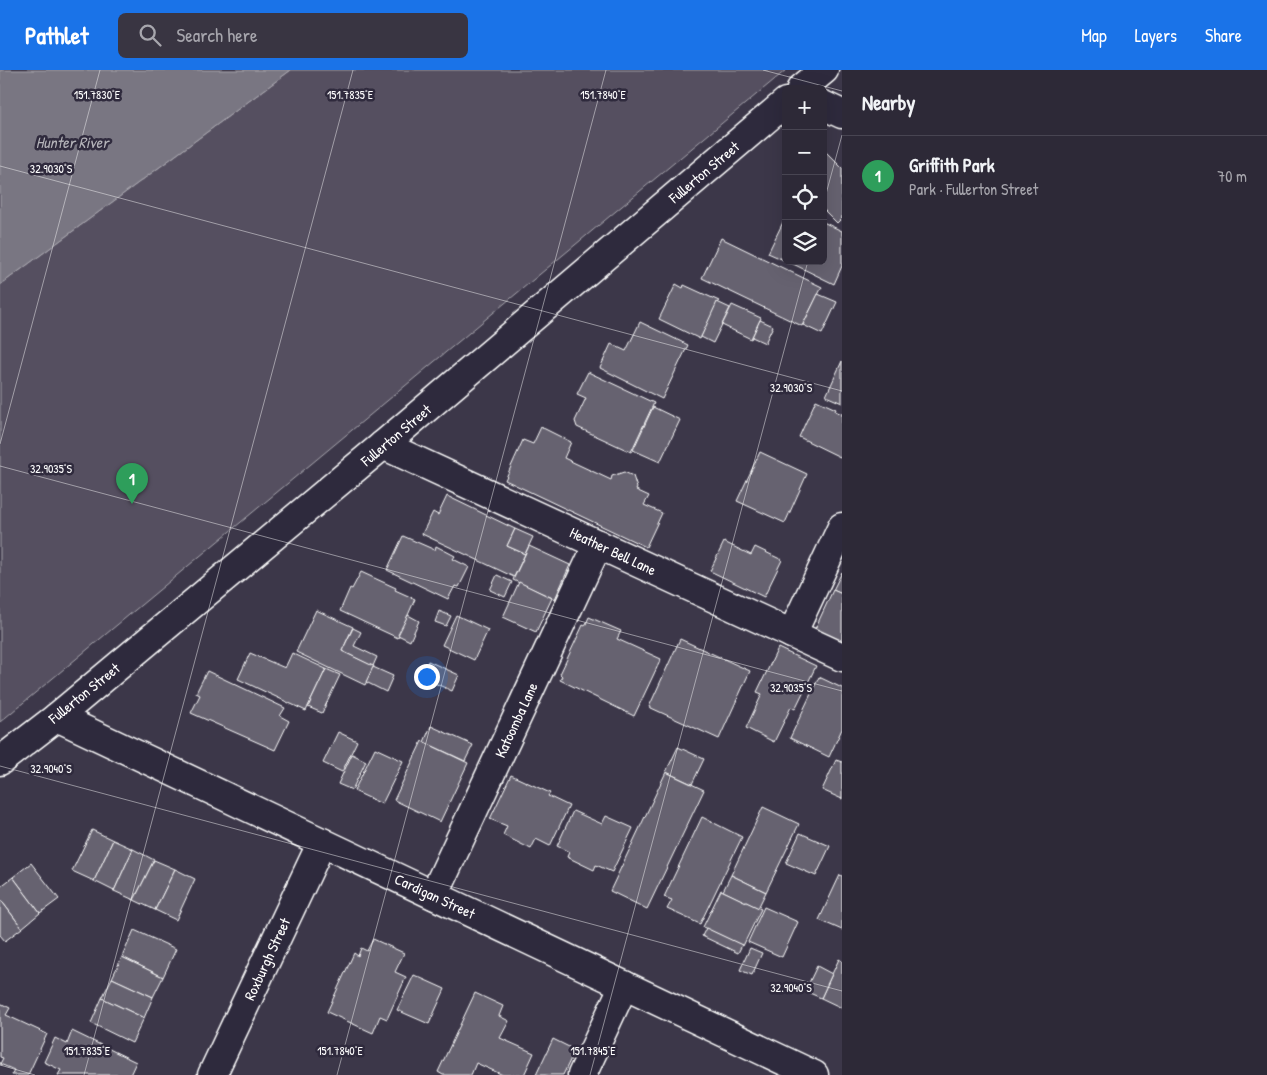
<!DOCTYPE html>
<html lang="en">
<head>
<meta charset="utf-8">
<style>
  body { margin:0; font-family:"Patrick Hand",sans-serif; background:#393542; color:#f1f3f6 }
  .controls { position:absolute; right:15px; top:15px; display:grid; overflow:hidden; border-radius:8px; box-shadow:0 5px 20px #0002 }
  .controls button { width:45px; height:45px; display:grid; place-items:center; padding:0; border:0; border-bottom:1px solid #484552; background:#2d2937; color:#f1f3f6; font:25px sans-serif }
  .you { position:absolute; left:426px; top:606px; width:18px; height:18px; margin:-12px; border:4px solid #fff; border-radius:50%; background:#1a73e8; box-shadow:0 0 0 8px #1a73e833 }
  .badge { display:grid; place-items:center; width:32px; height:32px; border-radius:50%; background:#1a73e8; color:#fff; font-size:16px; font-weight:700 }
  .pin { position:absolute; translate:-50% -41px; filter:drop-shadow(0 1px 2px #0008) }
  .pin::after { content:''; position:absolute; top:26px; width:18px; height:15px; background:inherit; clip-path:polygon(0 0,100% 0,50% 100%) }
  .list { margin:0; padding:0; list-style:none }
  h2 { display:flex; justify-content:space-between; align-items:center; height:65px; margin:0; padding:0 20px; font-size:21px }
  h2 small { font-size:16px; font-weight:400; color:#a7a6ad }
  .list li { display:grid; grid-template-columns:32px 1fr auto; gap:15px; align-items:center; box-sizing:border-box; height:80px; padding:0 20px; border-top:1px solid #484552 }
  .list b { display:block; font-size:19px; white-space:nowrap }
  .list p { margin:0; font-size:16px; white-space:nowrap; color:#a7a6ad }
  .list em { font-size:16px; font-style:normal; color:#a7a6ad }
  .icon { flex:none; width:28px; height:28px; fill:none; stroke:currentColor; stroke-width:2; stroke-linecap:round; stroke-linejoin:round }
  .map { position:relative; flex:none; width:842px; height:1005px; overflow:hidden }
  header { display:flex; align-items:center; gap:30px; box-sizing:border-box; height:70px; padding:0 25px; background:#1a73e8; color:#fff }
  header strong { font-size:24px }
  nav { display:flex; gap:28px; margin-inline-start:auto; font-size:18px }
  .search { width:350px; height:45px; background:#393542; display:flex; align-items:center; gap:12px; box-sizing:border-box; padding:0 18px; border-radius:8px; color:#a7a6ad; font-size:19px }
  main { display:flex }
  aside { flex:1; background:#2d2937 }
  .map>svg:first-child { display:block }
  .green { fill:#555060; stroke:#aaa8b0 }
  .water { fill:#797682; stroke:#afadb4 }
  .building { fill:#666270; stroke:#fff }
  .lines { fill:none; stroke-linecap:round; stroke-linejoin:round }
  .minor-casing { stroke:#fff; stroke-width:31 }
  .major-casing { stroke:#fff; stroke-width:31 }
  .minor { stroke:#2f2a3d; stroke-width:28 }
  .major { stroke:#2f2a3d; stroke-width:28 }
  .ticks { fill:none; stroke:#fff; stroke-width:1; stroke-opacity:0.45 }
  .labels { text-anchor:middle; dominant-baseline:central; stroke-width:5; stroke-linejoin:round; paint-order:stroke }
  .street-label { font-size:15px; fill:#fff; stroke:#2f2a3d }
  .water-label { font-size:16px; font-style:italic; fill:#b5b4ba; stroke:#2f2a3d }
  .ticks-label { font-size:12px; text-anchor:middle; fill:#fff; stroke:#2f2a3d; stroke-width:5; stroke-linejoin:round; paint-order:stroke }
</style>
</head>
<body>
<header>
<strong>Pathlet</strong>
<div class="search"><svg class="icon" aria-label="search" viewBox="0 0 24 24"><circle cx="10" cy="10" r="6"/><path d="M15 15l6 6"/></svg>Search here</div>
<nav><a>Map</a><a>Layers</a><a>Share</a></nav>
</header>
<main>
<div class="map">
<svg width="842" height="1005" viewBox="0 0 842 1005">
  <rect width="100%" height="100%" fill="#3c3749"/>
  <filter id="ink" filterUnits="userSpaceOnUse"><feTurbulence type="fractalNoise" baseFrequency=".02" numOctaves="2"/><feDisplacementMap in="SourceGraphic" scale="10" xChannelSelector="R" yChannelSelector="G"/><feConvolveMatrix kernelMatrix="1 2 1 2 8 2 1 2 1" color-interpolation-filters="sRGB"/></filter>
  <g filter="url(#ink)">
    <polygon class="green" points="291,0 786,0 0,652 0,215"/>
    <polygon class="water" points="0,0 291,0 0,215"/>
    <g class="building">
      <polygon points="824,80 842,98 842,148 837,153 823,139"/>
      <polygon points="786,146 786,191 768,183"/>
      <polygon points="823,152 842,161 842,196 834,214 787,191 823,191"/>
      <polygon points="721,168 822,217 802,256 702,208"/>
      <polygon points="676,214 683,218 684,215 719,231 700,269 659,249"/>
      <polygon points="818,224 837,232 822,264 803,255"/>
      <polygon points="717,232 730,238 713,273 701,267"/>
      <polygon points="732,235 761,248 751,269 722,255"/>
      <polygon points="760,250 773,256 765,273 752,267"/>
      <polygon points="640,252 688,275 662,329 600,298 611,274 626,281"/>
      <polygon points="842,291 842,333 826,326"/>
      <polygon points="588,302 654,333 631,382 577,357 575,351 586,328 577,324"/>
      <polygon points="816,330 836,339 835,341 842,344 842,388 799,367"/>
      <polygon points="653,337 680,350 660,392 633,380"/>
      <polygon points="541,357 571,372 564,388 611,410 612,406 624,402 633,406 637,418 636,420 649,426 644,435 662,443 646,477 505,410 523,370 533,374"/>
      <polygon points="760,382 807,404 785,453 737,431"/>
      <polygon points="447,426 515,459 507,476 525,484 514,507 422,464 433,442 438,445"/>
      <polygon points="515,459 533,467 525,484 507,476"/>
      <polygon points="403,466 435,480 436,476 455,486 453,489 469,497 459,517 455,516 448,529 387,500"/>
      <polygon points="724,472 751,485 755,477 782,490 764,527 710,501"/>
      <polygon points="529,476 570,495 555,529 513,510"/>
      <polygon points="361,502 396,518 395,520 415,529 398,568 340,541 350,518 352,519"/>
      <polygon points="842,502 842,524 833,520"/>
      <polygon points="497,505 512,512 505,527 490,520"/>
      <polygon points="519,512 552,528 536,562 503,547"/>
      <polygon points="833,520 842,524 842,571 815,559"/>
      <polygon points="316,540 353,557 342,581 374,596 365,615 296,582"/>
      <polygon points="439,541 451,546 446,556 435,552"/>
      <polygon points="408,545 419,551 410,571 398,565"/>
      <polygon points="456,545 488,560 474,590 442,575"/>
      <polygon points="589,547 621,561 617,569 661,589 634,646 560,610 562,606 560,604 583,555 585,556"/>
      <polygon points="353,558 361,562 354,576 377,587 373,596 342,581"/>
      <polygon points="680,569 750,601 719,669 649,637"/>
      <polygon points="778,578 816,596 795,639 791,637 774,672 746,658 762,624 757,622"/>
      <polygon points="250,583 285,598 292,583 326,599 306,641 238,609"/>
      <polygon points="428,591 459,605 452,621 421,607"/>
      <polygon points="373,597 393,606 386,622 366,612"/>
      <polygon points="326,599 340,605 322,643 308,637"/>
      <polygon points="207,601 285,638 280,646 289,651 275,680 191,643 200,625 196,623"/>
      <polygon points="819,607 842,618 842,659 829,687 790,668"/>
      <polygon points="431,656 473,675 465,691 424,672"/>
      <polygon points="338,662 357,671 342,702 323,693"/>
      <polygon points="422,671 468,693 440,752 394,730"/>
      <polygon points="678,677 704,689 692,714 666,702"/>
      <polygon points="375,678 403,691 382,734 354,721"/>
      <polygon points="352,684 366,691 352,720 338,714"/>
      <polygon points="836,690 842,692 842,729 822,720"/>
      <polygon points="666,702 704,720 647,839 610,821"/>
      <polygon points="511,705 550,723 548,726 569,736 550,776 536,769 531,779 503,765 507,756 490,749"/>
      <polygon points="763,737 799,754 766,822 731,805"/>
      <polygon points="573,741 602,754 606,746 633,758 612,802 596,795 594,800 567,787 569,782 557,776"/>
      <polygon points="702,747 742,767 700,854 667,839 672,830 664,827"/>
      <polygon points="92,760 113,770 94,811 72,801"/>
      <polygon points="800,763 830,776 816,806 786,793"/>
      <polygon points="113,770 133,779 114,821 94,811"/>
      <polygon points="133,779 154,790 134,830 114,821"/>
      <polygon points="154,790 175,799 155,840 134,830"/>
      <polygon points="31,793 59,829 40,843 13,807"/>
      <polygon points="175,799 195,809 176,850 155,840"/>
      <polygon points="731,805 766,822 758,838 723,821"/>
      <polygon points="840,805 842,806 842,860 819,850"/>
      <polygon points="13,807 40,843 22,858 0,829 0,817"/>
      <polygon points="721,820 761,839 743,876 703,857"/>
      <polygon points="0,829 22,858 5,871 0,865"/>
      <polygon points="764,837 798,852 782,887 748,872"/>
      <polygon points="706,858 742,875 738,883 702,866"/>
      <polygon points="134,860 176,879 163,907 122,887"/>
      <polygon points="373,869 404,883 395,902 406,907 387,949 380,946 373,963 327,942 354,883 358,886 361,878 367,881"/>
      <polygon points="750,878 762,883 752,905 740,900"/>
      <polygon points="122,887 163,907 153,927 112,908"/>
      <polygon points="839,889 842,891 842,938 821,928"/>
      <polygon points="817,896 832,904 821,928 805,921"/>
      <polygon points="414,905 445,919 429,954 397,940"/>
      <polygon points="112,908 153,927 144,948 102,928"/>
      <polygon points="475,923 503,936 499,946 509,951 500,968 534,983 524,1005 503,1005 476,993 471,1005 443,1005 438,1002"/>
      <polygon points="102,928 144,948 132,973 91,953"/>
      <polygon points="0,933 10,938 6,945 47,964 28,1005 12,1005 14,1000 0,994 3,988 0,987"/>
      <polygon points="72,961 136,992 130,1005 58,1005 61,1000 44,992 55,968 67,974"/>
      <polygon points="553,969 575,980 563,1005 536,1005"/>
    </g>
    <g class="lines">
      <defs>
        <g id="minor">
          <polyline points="823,35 842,44"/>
          <polyline points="383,375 842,587"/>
          <polyline points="792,564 842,457"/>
          <polyline points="57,647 814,1005"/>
          <polyline points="434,825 598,474"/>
          <polyline points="212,1005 322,772"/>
          <polyline points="582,1005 624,915"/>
        </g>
        <g id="major">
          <polyline points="801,19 824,0"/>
          <polyline points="0,691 57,647 383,375 786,32"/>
        </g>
      </defs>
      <use href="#minor" class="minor-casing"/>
      <use href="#major" class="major-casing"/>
      <use href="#minor" class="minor"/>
      <use href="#major" class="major"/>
    </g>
  </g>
  <path class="ticks" d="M763,0l79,21M0,96l842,225M823,135l19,-70M0,374l100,-374M0,396l842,225M0,696l842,225M0,995l35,10M84,1005l269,-1005M337,1005l269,-1005M590,1005l218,-814"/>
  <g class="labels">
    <g class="street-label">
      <text transform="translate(704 102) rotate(-40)">Fullerton Street</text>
      <text transform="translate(396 365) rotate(-40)">Fullerton Street</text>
      <text transform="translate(613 481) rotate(25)">Heather Bell Lane</text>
      <text transform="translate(84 623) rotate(-39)">Fullerton Street</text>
      <text transform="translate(516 650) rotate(-65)">Katoomba Lane</text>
      <text transform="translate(435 826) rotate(25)">Cardigan Street</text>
      <text transform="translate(267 889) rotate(-65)">Roxburgh Street</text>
    </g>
    <g class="water-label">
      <text x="72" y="72">Hunter River</text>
    </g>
  </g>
  <g class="ticks-label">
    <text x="97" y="29">151.7830°E</text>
    <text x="350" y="29">151.7835°E</text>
    <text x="603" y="29">151.7840°E</text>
    <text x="51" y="103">32.9030°S</text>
    <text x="791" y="322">32.9030°S</text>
    <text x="51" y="403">32.9035°S</text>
    <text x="791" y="622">32.9035°S</text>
    <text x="51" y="703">32.9040°S</text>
    <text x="791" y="922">32.9040°S</text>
    <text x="87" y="985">151.7835°E</text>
    <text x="340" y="985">151.7840°E</text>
    <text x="593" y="985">151.7845°E</text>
  </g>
</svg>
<div class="controls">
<button>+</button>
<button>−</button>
<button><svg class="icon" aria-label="locate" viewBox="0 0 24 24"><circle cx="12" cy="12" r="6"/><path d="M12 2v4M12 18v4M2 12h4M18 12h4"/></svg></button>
<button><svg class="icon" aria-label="layers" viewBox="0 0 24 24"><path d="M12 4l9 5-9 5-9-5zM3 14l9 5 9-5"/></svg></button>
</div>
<div class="you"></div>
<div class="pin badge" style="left:132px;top:434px;background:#2e9e5b">1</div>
</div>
<aside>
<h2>Nearby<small></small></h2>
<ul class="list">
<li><span class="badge" style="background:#2e9e5b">1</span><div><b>Griffith Park</b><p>Park · Fullerton Street</p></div><em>70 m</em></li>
</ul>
</aside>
</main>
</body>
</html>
